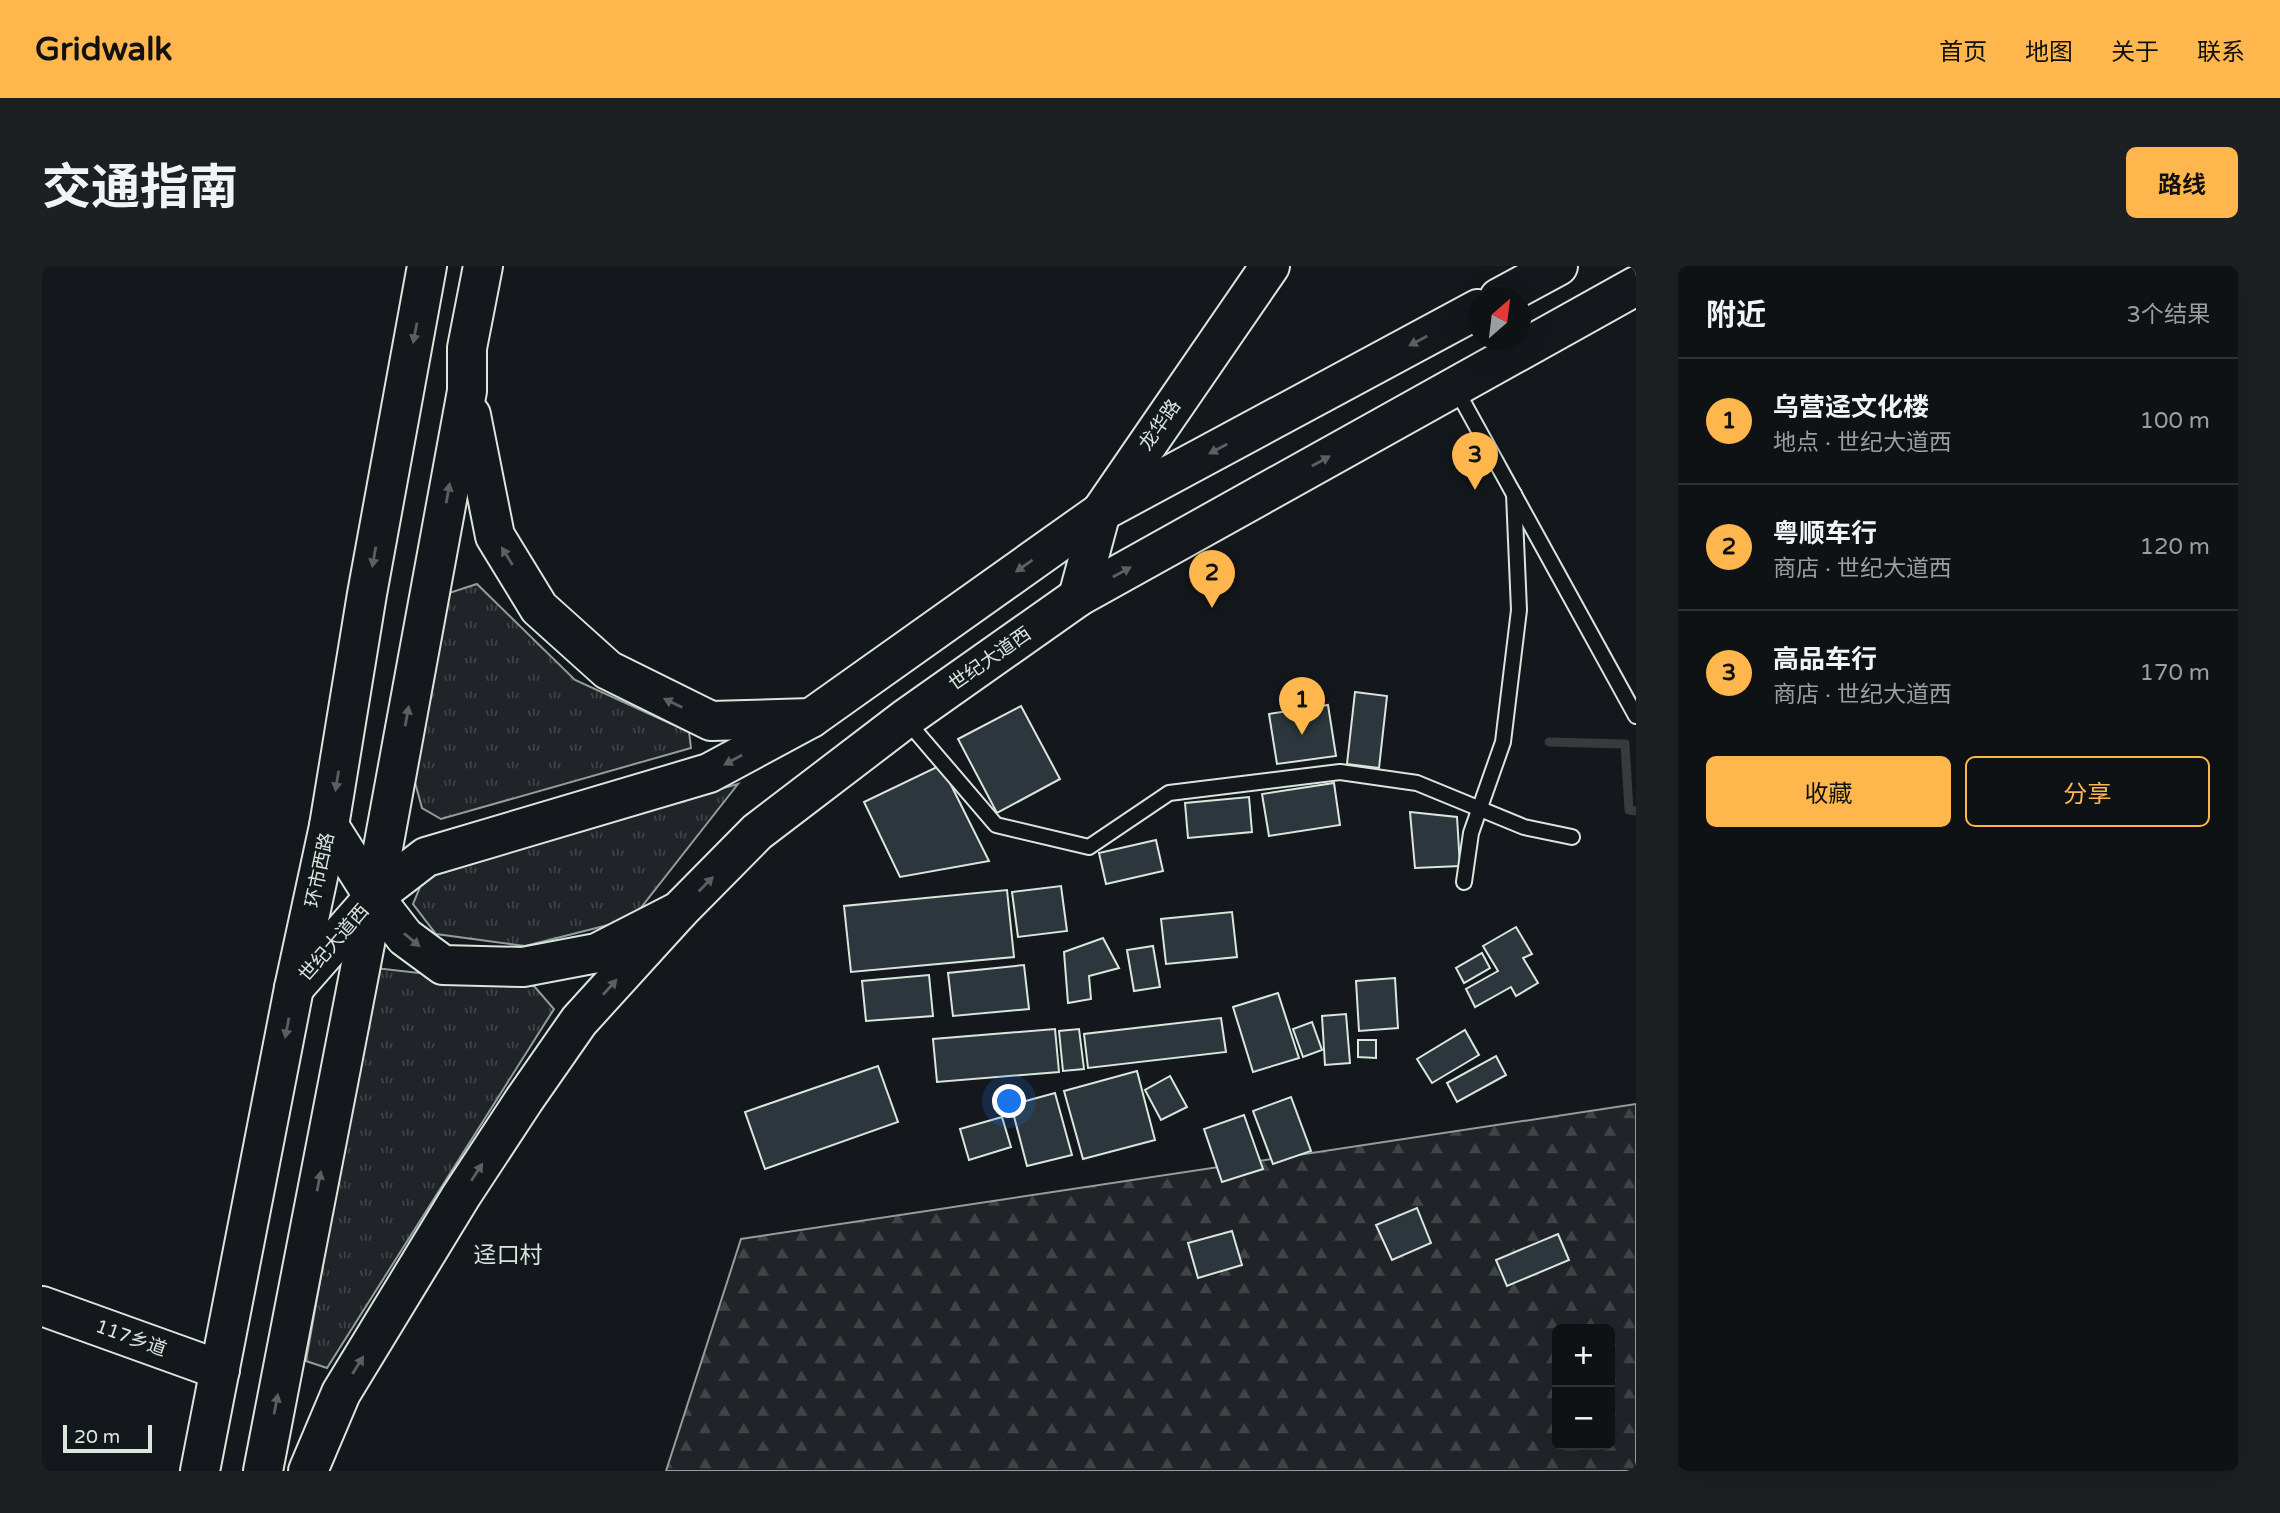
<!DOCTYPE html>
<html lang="zh">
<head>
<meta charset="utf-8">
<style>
  body { margin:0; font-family:"Varela Round","Noto Sans SC",sans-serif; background:#1d2022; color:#f1f3f6 }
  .controls { position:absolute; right:21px; bottom:21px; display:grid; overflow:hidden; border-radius:10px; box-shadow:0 7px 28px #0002 }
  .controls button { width:63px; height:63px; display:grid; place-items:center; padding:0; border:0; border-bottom:2px solid #2f3234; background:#0f1215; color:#f1f3f6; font:35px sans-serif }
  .compass { position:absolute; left:1426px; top:21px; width:63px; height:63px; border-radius:50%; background:#0f1215; box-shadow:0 7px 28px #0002; rotate:28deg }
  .scale { position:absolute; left:21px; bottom:18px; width:89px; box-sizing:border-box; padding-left:7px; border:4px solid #d8e6dc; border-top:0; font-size:19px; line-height:24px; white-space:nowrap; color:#d8e6dc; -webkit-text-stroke:5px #14181c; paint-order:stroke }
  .you { position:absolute; left:968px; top:836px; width:24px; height:24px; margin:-18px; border:5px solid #fff; border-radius:50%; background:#1a73e8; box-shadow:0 0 0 10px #1a73e833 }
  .badge { display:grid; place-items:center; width:46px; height:46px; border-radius:50%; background:#ffb74d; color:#111; font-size:23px; font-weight:700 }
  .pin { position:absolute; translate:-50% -58px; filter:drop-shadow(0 2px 4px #0008) }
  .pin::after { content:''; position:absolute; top:37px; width:24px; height:21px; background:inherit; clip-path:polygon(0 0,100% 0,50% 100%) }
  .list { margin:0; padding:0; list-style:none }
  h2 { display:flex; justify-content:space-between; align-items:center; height:91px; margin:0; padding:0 28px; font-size:30px }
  h2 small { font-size:23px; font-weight:400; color:#9b9ea0 }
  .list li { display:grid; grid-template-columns:46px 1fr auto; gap:21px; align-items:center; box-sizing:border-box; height:126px; padding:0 28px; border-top:2px solid #2f3234 }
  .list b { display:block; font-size:26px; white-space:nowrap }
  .list p { margin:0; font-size:23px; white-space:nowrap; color:#9b9ea0 }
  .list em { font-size:23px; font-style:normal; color:#9b9ea0 }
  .actions { display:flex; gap:14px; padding:21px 28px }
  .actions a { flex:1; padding:16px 0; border:2px solid #ffb74d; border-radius:10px; text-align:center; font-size:24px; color:#ffb74d }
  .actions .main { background:#ffb74d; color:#111 }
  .map { position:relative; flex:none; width:1594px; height:1205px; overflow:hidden; border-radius:10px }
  header { display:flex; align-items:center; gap:42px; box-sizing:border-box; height:98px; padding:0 35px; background:#ffb74d; color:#111 }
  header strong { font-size:33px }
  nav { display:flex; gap:38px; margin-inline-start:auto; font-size:24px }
  .intro { display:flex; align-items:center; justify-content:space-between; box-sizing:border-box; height:168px; padding:0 42px }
  h1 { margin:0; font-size:49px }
  .button { padding:18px 32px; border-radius:10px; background:#ffb74d; color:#111; font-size:24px; font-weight:700 }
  main { display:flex; gap:42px; padding:0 42px }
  aside { flex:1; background:#0f1215; border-radius:10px; box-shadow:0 7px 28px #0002 }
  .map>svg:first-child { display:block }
  .grass { fill:url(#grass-tufts); stroke:#939e99; stroke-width:2 }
  .forest { fill:url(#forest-firs); stroke:#939e99; stroke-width:2; fill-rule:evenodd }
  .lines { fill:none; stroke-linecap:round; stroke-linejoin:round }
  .stream { stroke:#363b3e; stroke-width:9 }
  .building { fill:#2c363c; stroke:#d8e6dc; stroke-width:2 }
  .lane-casing { stroke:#d8e6dc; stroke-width:18 }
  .secondary-casing { stroke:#d8e6dc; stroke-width:42 }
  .primary-casing { stroke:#d8e6dc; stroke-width:42 }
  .highway-casing { stroke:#d8e6dc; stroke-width:42 }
  .lane { stroke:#14181c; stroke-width:14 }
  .secondary { stroke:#14181c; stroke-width:38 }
  .primary { stroke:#14181c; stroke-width:38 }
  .highway { stroke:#14181c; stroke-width:38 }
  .oneway { fill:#59605f }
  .labels { text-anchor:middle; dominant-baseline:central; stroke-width:5; stroke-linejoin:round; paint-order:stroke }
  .street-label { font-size:19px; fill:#d8e6dc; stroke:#14181c }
  .quarter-label { font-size:23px; fill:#d8e6dc; stroke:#14181c }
</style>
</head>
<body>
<header>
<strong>Gridwalk</strong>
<nav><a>首页</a><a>地图</a><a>关于</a><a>联系</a></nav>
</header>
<div class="intro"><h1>交通指南</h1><a class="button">路线</a></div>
<main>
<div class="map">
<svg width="1594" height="1205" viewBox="0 0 1594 1205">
  <defs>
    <pattern id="grass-tufts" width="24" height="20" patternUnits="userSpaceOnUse" patternTransform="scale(1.75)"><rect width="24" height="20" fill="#202428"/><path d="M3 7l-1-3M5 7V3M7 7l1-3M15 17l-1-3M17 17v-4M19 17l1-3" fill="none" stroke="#404447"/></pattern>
    <pattern id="forest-firs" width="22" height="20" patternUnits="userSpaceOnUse" patternTransform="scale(1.75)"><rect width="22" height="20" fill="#202428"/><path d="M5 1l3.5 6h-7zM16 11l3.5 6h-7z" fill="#404447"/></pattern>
  </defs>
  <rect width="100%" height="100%" fill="#14181c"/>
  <g class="grass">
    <polygon points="435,318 533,414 647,466 649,482 399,553 380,542 371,509 407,327"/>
    <polygon points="696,518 590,653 483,680 394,668 371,638 385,604"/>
    <polygon points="333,702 492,720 512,743 285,1102 264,1095"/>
  </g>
  <path class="forest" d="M1594,838v367h-970l75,-232zM1515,1063h53v116h-53z"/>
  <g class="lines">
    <polyline class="stream" points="1507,476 1583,478 1587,544 1594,545"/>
  </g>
  <g class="building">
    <polygon points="1313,426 1345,430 1337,502 1305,498"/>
    <polygon points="1286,439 1294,490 1235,498 1227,448"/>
    <polygon points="979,440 1018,513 955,547 916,473"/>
    <polygon points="899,499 947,595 858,611 822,536"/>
    <polygon points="1292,517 1298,559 1227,570 1220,528"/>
    <polygon points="1207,531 1210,566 1146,572 1143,537"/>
    <polygon points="1368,546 1415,551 1418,600 1373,602"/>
    <polygon points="1114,574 1121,605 1064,618 1057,587"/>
    <polygon points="1019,620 1025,665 976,671 970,626"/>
    <polygon points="965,624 972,691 809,706 802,640"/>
    <polygon points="1190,646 1195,691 1124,698 1119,653"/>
    <polygon points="1474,661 1490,688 1481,692 1496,717 1474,730 1469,721 1433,741 1424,723 1456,705 1441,680"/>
    <polygon points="1061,672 1077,702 1047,710 1049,733 1026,737 1022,686"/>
    <polygon points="1111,680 1118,721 1092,725 1085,684"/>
    <polygon points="1440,687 1448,702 1422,717 1414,702"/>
    <polygon points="982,699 987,743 911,750 906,707"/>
    <polygon points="887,709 891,750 824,755 820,715"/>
    <polygon points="1353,712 1356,762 1317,765 1314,715"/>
    <polygon points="1236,727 1257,792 1211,806 1191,741"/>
    <polygon points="1304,748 1308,797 1283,799 1280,750"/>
    <polygon points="1179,752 1184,786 1046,802 1042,768"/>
    <polygon points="1270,756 1280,784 1261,791 1251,763"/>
    <polygon points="1013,763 1017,806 895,816 891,773"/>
    <polygon points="1037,763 1042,803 1021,805 1017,765"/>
    <polygon points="1423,764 1437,789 1390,817 1375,793"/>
    <polygon points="1316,774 1334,774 1334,792 1316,791"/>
    <polygon points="1454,790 1464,809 1415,836 1405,817"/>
    <polygon points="836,800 856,856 723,903 703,846"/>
    <polygon points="1095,805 1113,874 1041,893 1022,825"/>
    <polygon points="1128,810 1145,841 1119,854 1103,824"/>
    <polygon points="1013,827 1030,889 985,900 969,839"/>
    <polygon points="1249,831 1269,885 1231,898 1211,845"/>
    <polygon points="1202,849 1221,903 1180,916 1162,863"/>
    <polygon points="960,851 969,881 927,894 918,863"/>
    <polygon points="1375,942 1389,977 1350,994 1334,959"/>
    <polygon points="1190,965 1200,999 1156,1012 1146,977"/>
    <polygon points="1516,968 1527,994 1465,1020 1454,994"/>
  </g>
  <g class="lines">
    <defs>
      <g id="lane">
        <polyline points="1414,123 1594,450"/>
        <polyline points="864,454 954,559 1047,581 1127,527 1298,506 1375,517 1482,561 1530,571"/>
        <polyline points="1422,616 1429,567 1461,476 1477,344 1472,228"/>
      </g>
      <g id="secondary">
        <polyline points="1036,331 1059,246 1228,0"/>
        <polyline points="0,1040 178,1104"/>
      </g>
      <g id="primary">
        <polyline points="1457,32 1516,0"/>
        <polyline points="287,560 332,631 363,671 401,699 481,701 555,687 637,645 715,566 863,453 1036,331 1594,20"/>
        <polyline points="252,722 332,631 384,591 667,507 769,452 1059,246 1436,43"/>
      </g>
      <g id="highway">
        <polyline points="429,149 453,270 497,342 566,404 669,455 769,452"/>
        <polyline points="158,1205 252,722 287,560 325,328 385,0"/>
        <polyline points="221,1205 332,631 425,125 425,82 441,0"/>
        <polyline points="266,1205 299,1127 419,930 482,834 537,755 637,645"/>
      </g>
    </defs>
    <use href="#lane" class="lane-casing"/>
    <use href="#secondary" class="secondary-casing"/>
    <use href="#primary" class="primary-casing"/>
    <use href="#highway" class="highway-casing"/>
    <use href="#lane" class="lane"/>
    <use href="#secondary" class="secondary"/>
    <use href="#primary" class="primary"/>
    <use href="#highway" class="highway"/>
  </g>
  <defs><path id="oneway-solid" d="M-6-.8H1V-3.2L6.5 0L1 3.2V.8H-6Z" transform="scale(1.75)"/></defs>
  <g class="oneway">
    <use href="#oneway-solid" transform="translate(373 67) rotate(101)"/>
    <use href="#oneway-solid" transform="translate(1376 75) rotate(152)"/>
    <use href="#oneway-solid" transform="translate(1176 183) rotate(152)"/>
    <use href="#oneway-solid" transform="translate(1279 195) rotate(-29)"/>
    <use href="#oneway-solid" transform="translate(406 227) rotate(-80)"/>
    <use href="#oneway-solid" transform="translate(465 290) rotate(-122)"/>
    <use href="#oneway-solid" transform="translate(332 291) rotate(100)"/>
    <use href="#oneway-solid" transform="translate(982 300) rotate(145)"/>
    <use href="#oneway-solid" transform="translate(1080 306) rotate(-29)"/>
    <use href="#oneway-solid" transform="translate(631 437) rotate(-154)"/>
    <use href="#oneway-solid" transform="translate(365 450) rotate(-80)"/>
    <use href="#oneway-solid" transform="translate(691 494) rotate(151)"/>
    <use href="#oneway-solid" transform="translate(295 515) rotate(99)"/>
    <use href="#oneway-solid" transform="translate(664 618) rotate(-45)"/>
    <use href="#oneway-solid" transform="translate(370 674) rotate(40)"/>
    <use href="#oneway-solid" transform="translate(568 721) rotate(-48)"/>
    <use href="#oneway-solid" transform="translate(245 762) rotate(101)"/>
    <use href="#oneway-solid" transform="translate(435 906) rotate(-57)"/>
    <use href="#oneway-solid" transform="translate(277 915) rotate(-79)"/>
    <use href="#oneway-solid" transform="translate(316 1099) rotate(-58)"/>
    <use href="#oneway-solid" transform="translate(234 1138) rotate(-79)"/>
  </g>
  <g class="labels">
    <g class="street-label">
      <text transform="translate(1118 159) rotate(-55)">龙华路</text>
      <text transform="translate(948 393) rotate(-35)">世纪大道西</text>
      <text transform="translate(278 604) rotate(-78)">环市西路</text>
      <text transform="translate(292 677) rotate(-49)">世纪大道西</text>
      <text transform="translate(89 1072) rotate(20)">117乡道</text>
    </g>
    <g class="quarter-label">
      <text x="466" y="990">迳口村</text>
    </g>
  </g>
</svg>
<div class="controls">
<button>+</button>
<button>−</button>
</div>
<svg class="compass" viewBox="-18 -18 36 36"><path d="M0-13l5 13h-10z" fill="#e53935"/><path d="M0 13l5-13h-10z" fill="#9b9ea0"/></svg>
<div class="scale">20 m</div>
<div class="you"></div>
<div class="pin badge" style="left:1260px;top:469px">1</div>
<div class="pin badge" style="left:1170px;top:342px">2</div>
<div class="pin badge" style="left:1433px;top:224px">3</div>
</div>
<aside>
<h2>附近<small>3个结果</small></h2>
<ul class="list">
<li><span class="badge">1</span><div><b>乌营迳文化楼</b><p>地点 · 世纪大道西</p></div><em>100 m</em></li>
<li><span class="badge">2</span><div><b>粤顺车行</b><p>商店 · 世纪大道西</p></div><em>120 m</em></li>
<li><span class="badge">3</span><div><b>高品车行</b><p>商店 · 世纪大道西</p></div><em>170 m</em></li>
</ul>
<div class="actions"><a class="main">收藏</a><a>分享</a></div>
</aside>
</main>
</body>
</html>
